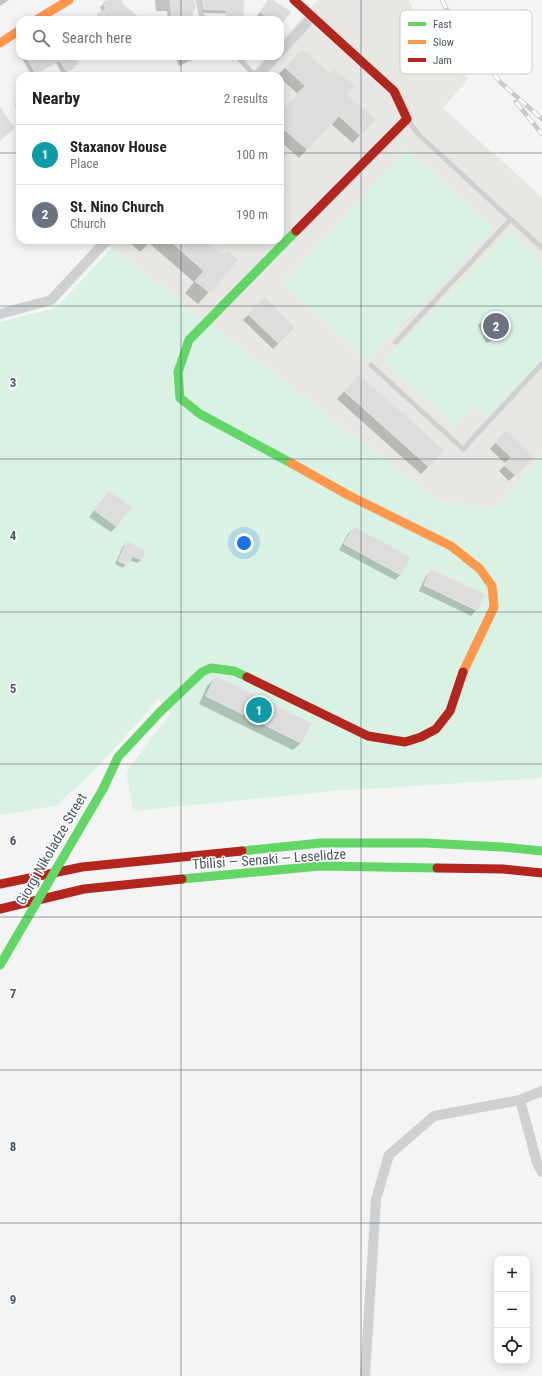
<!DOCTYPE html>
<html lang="en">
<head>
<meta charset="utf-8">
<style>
  body { margin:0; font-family:"Roboto Condensed",sans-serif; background:#f6f6f6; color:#222 }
  .controls { position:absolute; right:12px; bottom:12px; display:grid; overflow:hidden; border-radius:8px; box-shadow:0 2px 10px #0003 }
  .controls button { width:36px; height:36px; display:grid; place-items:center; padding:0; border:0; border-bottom:1px solid #e0e0e0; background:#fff; color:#222; font:20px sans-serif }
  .you { position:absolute; left:244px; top:543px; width:14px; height:14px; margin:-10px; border:3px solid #fff; border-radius:50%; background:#1a73e8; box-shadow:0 0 0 6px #1a73e833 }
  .badge { display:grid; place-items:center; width:26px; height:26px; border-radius:50%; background:#868d94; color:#fff; font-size:13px; font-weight:700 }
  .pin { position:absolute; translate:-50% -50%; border:2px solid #fff; box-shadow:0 1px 4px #0006 }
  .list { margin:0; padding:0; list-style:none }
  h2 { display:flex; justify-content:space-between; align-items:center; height:52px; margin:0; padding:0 16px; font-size:17px }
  h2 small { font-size:13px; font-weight:400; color:#767676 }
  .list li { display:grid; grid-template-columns:26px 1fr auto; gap:12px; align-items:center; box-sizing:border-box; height:60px; padding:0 16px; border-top:1px solid #e0e0e0 }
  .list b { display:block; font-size:15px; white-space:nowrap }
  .list p { margin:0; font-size:13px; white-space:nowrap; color:#767676 }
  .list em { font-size:13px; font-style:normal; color:#767676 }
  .icon { flex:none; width:22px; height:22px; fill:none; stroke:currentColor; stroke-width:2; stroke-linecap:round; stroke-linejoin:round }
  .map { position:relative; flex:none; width:542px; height:1376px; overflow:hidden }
  .search { position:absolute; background:#fff; box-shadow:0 2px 10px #0003; left:16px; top:16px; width:268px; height:44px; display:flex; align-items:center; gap:10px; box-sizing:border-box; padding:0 14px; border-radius:12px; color:#767676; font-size:15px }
  .panel { position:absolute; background:#fff; box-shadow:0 2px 10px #0003; left:16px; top:72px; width:268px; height:172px; border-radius:12px }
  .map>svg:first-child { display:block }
  .commercial { fill:#e8e7e3 }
  .green { fill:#d9f2e3 }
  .shadow { fill:#0003 }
  .building { fill:#ddddde; stroke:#e5e6e7 }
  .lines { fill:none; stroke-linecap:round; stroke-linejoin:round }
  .lane { stroke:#ced0d2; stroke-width:5 }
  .street { stroke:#ced0d2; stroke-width:10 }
  .fast { stroke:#63d668; stroke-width:9 }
  .slow { stroke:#ff974d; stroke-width:9 }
  .jam { stroke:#b3261e; stroke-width:9 }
  .rail-casing { stroke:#c9cacc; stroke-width:4.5 }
  .rail { stroke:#fff; stroke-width:3; stroke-dasharray:9; stroke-linecap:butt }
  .fast-bridge { stroke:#63d668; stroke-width:9 }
  .grid { fill:none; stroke:#4a5661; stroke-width:1; stroke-opacity:0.55 }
  .labels { text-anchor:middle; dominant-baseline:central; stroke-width:3; stroke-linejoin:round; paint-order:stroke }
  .street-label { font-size:14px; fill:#4a5661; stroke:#fff }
  .key { fill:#fff; stroke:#c9ccd0; stroke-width:1 }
  .key-label { font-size:11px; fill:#4a5661 }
  .grid-label { font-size:13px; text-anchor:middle; font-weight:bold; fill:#4a5661; stroke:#fff; stroke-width:3; stroke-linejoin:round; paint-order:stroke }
</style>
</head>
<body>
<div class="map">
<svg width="542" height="1376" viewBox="0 0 542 1376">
  <rect width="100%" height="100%" fill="#f4f4f4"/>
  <polygon class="commercial" points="318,0 409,0 426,42 468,79 443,108 542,197 542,263 508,231 473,405 486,417 542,358 542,455 495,509 437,500 101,240 280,240 280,76 249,76 267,56 280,56 280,42"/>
  <g class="green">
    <polygon points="407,149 493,228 367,362 282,283"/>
    <polygon points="508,231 542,263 542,358 486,417 473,405 454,426 385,361"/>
    <polygon points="112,248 437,500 495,509 542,455 542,776 540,778 334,791 133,811 126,772 171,713 159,699 89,776 55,806 0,815 0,322 56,308"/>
  </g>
  <g class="shadow">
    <polygon points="0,0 9,0 0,6"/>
    <polygon points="113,0 120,0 122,4 141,20 107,20 103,17 100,7 104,3"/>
    <polygon points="155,0 193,0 195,9 191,12 192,20 168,20 167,11 156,11"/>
    <polygon points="196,0 243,0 239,14 201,13"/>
    <polygon points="269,0 271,0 289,13 280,26 280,20 263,20 257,16"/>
    <polygon points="302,50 330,75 334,70 346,96 360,135 353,143 331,124 299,158 280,141 280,113 298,94 280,78 280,76 278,75"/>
    <polygon points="24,56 73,56 77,64 74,68 62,74 56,63 32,76 22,58"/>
    <polygon points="175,56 200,56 179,66"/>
    <polygon points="19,101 20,101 20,111 15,105"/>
    <polygon points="0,109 13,129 0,140"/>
    <polygon points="131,240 203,240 222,256 237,260 198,304 185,293 194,282 149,243 140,252 129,242"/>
    <polygon points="265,299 294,328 273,349 243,320"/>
    <polygon points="502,313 510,331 506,335 486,343 478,325 482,322"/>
    <polygon points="359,375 429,466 421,474 337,399"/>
    <polygon points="506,432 533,457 509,481 499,471 506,464 490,449"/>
    <polygon points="109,492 117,526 111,532 89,517"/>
    <polygon points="354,528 401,574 395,580 339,550 348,534"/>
    <polygon points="127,543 145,551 141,560 137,563 129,560 123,568 115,564 123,546"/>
    <polygon points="432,570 477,610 471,616 419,591 426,576"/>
    <polygon points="215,678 301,743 293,750 199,704 207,686"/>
  </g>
  <g class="building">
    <polygon points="109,0 121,0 123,4 142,20 99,20 97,13 106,10 103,2"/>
    <polygon points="170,0 194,0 196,9 192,9 193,20 172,20"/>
    <polygon points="202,0 244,0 243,17 226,16 227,10 204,9"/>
    <polygon points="268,0 273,0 291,12 285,20 272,20 260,12"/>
    <polygon points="302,49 331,74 334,69 355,86 347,95 376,119 361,136 339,116 308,150 280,126 280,112 305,86 285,67"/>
    <polygon points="26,56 74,56 79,64 66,71 60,60 36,74"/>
    <polygon points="0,107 15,129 0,139"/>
    <polygon points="169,240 204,240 222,255 227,250 239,260 210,293 195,281 204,271"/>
    <polygon points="265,297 295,328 279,344 248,314"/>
    <polygon points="503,312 511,332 490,340 482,321"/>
    <polygon points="359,374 444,450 429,467 344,391"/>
    <polygon points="506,430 534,457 516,476 504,465 511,457 495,442"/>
    <polygon points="109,491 132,507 117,527 94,510"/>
    <polygon points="354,527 411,557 401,575 344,544"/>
    <polygon points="127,541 146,551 142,560 132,556 128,565 118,561"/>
    <polygon points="431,569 484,594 484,596 478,611 424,585"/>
    <polygon points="215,677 220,678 312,723 301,743 206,696"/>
  </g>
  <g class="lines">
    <g class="lane">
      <polyline points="198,0 201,14 206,20"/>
      <polyline points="237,56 255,76"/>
      <polyline points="408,120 418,134 542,248"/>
      <polyline points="396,342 511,219"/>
      <polyline points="371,365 463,449 542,364"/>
    </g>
    <g class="street">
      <polyline points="280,52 312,17"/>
      <polyline points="257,76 276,56"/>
      <polyline points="0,314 51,300 107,240"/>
      <polyline points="520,1100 537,1163 542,1172"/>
      <polyline points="365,1376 376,1199 389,1155 434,1116 520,1100 542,1091"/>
    </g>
    <g class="fast">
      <polyline points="291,463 200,414 180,398 178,372 189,340 296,231"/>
      <polyline points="103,789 118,757 160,712 202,672 211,668 234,671 247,677"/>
      <polyline points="242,851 321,843 425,843 502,847 542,851"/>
      <polyline points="182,879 320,866 437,868"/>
    </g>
    <g class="slow">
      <polyline points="36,20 69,0"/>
      <polyline points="0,43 20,30"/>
      <polyline points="291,463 348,495 451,546 480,569 492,586 494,607 463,672"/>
    </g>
    <g class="jam">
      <polyline points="294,0 394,91 407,119 296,231"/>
      <polyline points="247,677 368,736 405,742 421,737 436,729 450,711 463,672"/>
      <polyline points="437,868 503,869 542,873"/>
      <polyline points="0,884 82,867 242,851"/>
      <polyline points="0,909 84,889 182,879"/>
    </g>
    <defs>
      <g id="rail">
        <polyline points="442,0 446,8 500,82 542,119"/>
        <polyline points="516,102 542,134"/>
      </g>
    </defs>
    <use href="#rail" class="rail-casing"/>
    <use href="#rail" class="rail"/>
    <polyline class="fast-bridge" points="0,965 103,789"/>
  </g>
  <path class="grid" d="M181,0v20M361,0v1376M181,56v20M0,153h20M280,153h262M181,240v1136M0,306h542M0,459h542M0,612h542M0,764h542M0,917h542M0,1070h542M0,1223h542"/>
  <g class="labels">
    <g class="street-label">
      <text transform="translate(51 849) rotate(-60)">Giorgi Nikoladze Street</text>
      <text transform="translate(269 859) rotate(-4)">Tbilisi — Senaki — Leselidze</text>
    </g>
  </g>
  <rect x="400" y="10" width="132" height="64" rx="6" class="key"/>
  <rect x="408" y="22" width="18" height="4" fill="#63d668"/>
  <rect x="408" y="40" width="18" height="4" fill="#ff974d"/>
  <rect x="408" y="58" width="18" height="4" fill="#b3261e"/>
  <g class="key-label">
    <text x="433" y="28">Fast</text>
    <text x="433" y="46">Slow</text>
    <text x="433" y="64">Jam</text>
  </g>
  <g class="grid-label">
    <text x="13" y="387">3</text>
    <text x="13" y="540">4</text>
    <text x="13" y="693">5</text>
    <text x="13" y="845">6</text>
    <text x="13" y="998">7</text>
    <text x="13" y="1151">8</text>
    <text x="13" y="1304">9</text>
  </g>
</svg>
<div class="controls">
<button>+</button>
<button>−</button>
<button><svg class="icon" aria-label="locate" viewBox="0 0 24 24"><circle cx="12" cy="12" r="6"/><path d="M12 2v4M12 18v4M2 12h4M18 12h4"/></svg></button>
</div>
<div class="you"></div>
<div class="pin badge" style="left:259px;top:710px;background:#0f9aa8">1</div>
<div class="pin badge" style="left:496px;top:326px;background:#6b7280">2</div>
<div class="search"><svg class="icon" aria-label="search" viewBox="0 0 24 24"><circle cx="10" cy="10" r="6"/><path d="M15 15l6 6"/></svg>Search here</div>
<section class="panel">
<h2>Nearby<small>2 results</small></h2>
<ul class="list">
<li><span class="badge" style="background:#0f9aa8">1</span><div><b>Staxanov House</b><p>Place</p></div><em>100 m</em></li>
<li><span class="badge" style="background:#6b7280">2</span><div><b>St. Nino Church</b><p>Church</p></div><em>190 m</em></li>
</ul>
</section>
</div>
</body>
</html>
